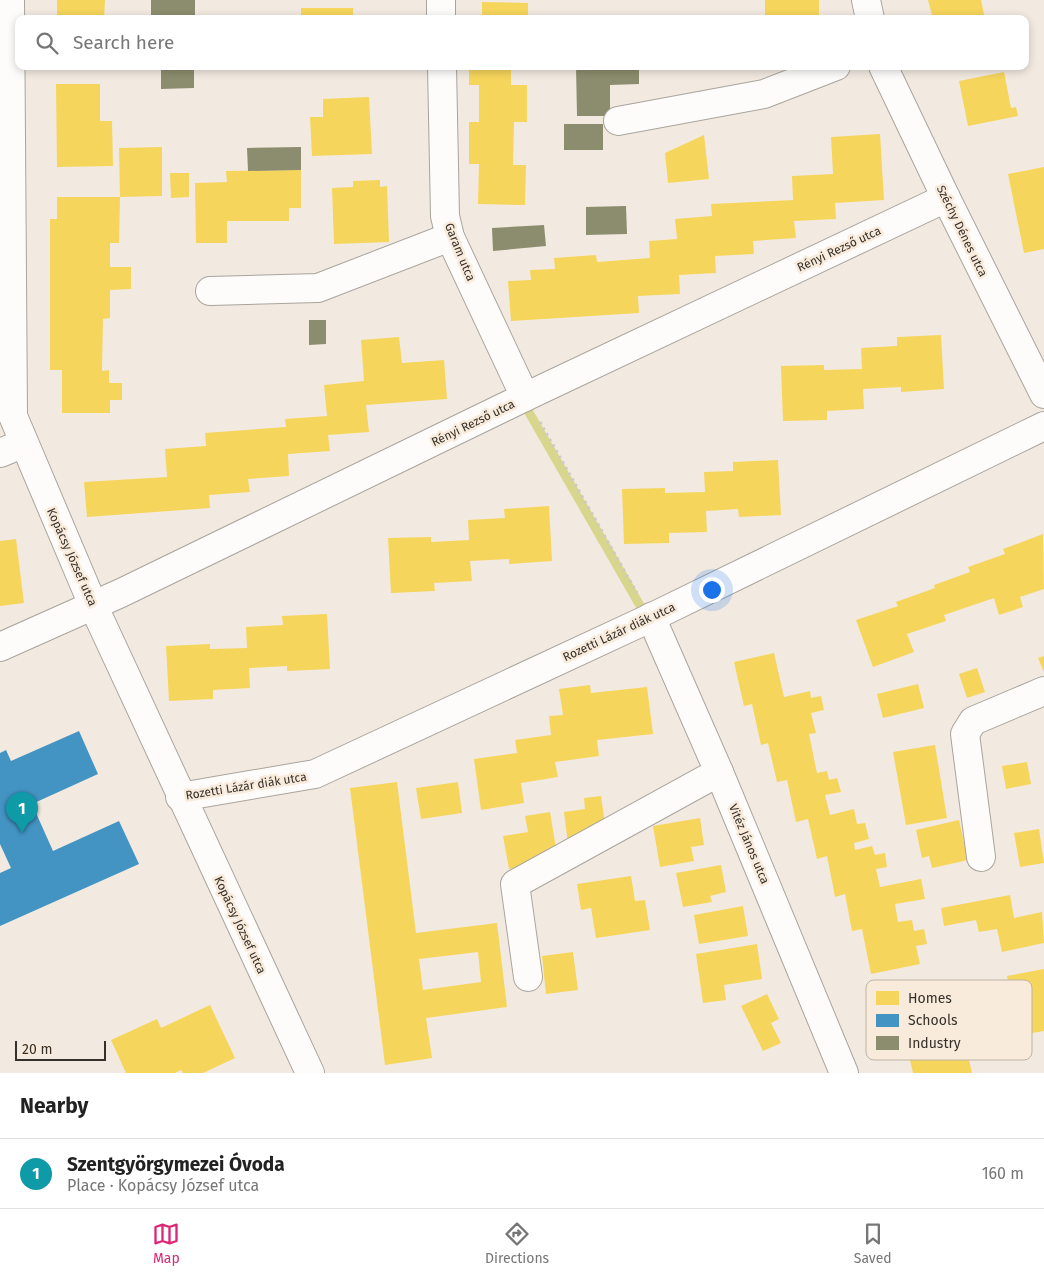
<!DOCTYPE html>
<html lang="en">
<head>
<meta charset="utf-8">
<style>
  body { margin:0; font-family:"Fira Sans",sans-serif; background:#f6f6f6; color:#222 }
  .scale { position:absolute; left:15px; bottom:12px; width:91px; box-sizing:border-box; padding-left:5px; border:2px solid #35302a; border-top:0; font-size:14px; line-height:18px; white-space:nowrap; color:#35302a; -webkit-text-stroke:4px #f8ebdb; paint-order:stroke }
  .you { position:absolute; left:711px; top:589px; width:18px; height:18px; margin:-12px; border:4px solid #fff; border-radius:50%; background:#1a73e8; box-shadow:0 0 0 8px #1a73e833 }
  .badge { display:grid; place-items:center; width:32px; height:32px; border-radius:50%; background:#db2777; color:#fff; font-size:16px; font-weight:700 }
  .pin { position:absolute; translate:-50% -41px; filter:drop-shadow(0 1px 2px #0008) }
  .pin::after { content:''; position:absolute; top:26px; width:18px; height:15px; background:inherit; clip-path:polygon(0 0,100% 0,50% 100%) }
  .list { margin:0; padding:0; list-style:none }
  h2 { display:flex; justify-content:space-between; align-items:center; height:65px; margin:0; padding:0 20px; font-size:21px }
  h2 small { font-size:16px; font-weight:400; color:#767676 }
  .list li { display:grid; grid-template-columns:32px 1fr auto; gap:15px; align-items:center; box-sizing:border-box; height:70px; padding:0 20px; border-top:1px solid #e0e0e0 }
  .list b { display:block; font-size:19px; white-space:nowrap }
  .list p { margin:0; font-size:16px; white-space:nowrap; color:#767676 }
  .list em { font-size:16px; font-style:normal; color:#767676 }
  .icon { flex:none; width:28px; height:28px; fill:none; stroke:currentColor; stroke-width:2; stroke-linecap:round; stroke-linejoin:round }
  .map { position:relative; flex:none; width:1044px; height:1073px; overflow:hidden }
  .search { position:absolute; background:#fff; box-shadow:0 2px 8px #0003; left:15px; right:15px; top:15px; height:55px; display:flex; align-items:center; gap:12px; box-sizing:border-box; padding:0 18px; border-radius:10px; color:#767676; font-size:19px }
  .sheet { height:135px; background:#fff }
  nav { display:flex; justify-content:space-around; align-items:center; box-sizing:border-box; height:70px; border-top:1px solid #e0e0e0; background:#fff; font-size:14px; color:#767676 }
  nav a { display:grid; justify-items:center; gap:2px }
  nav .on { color:#db2777 }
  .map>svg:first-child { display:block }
  .homes { fill:#f6d55c; fill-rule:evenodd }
  .schools { fill:#4393c3 }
  .industry { fill:#8c8c6e }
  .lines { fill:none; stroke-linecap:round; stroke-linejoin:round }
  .stream { stroke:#d8d68c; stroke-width:9 }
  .minor-casing { stroke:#a9a49d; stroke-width:30 }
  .path { stroke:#cdcac5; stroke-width:3; stroke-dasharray:2.5 4; stroke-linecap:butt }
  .minor { stroke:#fdfcfa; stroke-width:28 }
  .labels { text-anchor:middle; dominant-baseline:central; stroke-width:5; stroke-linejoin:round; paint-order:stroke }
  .street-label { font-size:12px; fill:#35302a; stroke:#f8ebdb }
  .key { fill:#f8ebdb; stroke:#beb3a6; stroke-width:1 }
  .key-label { font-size:14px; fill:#35302a }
</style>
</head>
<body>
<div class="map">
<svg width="1044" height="1073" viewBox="0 0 1044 1073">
  <rect width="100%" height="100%" fill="#f2eae1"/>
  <g class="homes">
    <polygon points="57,0 105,0 104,19 57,19"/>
    <rect x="765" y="0" width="54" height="19"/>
    <polygon points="928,0 981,0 985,19 933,19"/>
    <polygon points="482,2 528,3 528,19 482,19"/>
    <rect x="301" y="8" width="52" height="11"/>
    <polygon points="469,66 511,66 511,85 527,85 527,122 514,122 513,165 526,165 525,205 478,204 479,164 469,164 469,122 479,122 479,85 469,85"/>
    <polygon points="1004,72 1011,108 1016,107 1018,116 968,126 959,81"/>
    <polygon points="56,84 100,84 100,121 112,121 113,166 57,167"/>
    <polygon points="369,97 372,154 312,156 310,117 323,117 323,99"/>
    <polygon points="880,134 884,200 835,203 836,219 794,221 796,238 753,241 754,254 715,256 716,273 679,275 680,294 638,296 639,313 511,321 508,281 531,280 530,270 555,269 554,258 596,255 597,262 650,258 649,241 677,239 675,219 712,216 711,204 793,200 792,176 833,174 831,137"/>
    <polygon points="704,135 709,179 668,183 665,153"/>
    <polygon points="162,147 162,196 120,197 119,148"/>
    <polygon points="1044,167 1044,249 1024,253 1008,174"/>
    <polygon points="301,170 301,208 289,208 289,221 227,221 227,243 196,243 195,183 227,182 226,171"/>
    <polygon points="170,173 189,173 189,197 171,198"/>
    <polygon points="380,180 380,187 387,186 389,242 334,244 332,188 353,187 353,181"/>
    <polygon points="57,197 120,197 119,243 110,243 110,267 131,267 131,289 110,290 110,318 103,319 102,371 109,370 109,383 122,383 122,400 110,400 110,413 62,413 62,370 50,370 50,219 57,219"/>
    <polygon points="941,335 944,389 901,392 901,387 863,389 864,409 827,411 827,420 783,421 781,366 824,365 824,370 862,369 861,348 897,346 897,337"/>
    <polygon points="399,337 402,363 444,360 447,399 366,405 369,432 328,435 330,451 288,454 289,476 248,479 250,492 209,495 210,508 87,517 84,482 167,477 165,449 206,446 205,433 286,427 285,419 327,416 324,385 364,381 361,340"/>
    <polygon points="778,460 781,515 739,517 738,509 706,511 707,532 669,533 669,543 624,544 622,489 665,488 665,493 705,492 704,472 733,471 733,462"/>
    <polygon points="549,506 552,561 509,564 509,559 470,561 472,581 434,583 435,591 391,593 388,538 431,537 431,542 469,540 468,520 505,518 504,509"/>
    <polygon points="1043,534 1044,589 1020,597 1023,607 999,615 994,598 944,615 946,621 907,634 914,652 873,667 856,620 898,606 896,602 935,588 934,585 970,572 968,567 1005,554 1003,549"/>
    <polygon points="16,539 24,603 0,606 0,541"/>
    <polygon points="327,614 330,669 287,671 287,666 249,668 250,688 213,690 213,699 169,701 166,646 210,644 210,649 247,648 246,627 283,625 282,616"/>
    <polygon points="774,653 784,697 810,691 811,698 821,696 824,710 811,713 816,733 809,734 817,773 827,771 829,780 837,778 841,792 825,795 830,815 854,809 857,824 865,823 869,839 854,843 855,850 872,846 875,855 885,853 887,867 876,869 880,887 921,879 925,899 895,904 898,922 912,920 914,931 924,929 927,944 916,946 920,964 871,974 862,929 852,931 845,894 835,897 827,856 817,859 808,819 796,822 787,780 777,782 768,743 761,745 752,704 744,706 734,662"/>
    <polygon points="1044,656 1044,672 1038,658"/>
    <polygon points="977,668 985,692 967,698 959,674"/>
    <polygon points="918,684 924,708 883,718 877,694"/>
    <polygon points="590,685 591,693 647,687 653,734 597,740 599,756 555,762 558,777 521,783 524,803 481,810 474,759 517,753 515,740 551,735 549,716 563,715 559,689"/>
    <polygon points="935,745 947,818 906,825 893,752"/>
    <polygon points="1027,762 1031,784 1006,789 1002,766"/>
    <path d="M397,782l19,151 81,-10 10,84 -81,11 6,40 -47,7 -35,-277zM478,952l3,30 -58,8 -4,-31z"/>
    <polygon points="458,782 462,813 421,819 416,788"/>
    <polygon points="601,796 605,824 568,844 564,812 585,809 584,798"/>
    <polygon points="550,812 557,854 532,858 533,865 509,869 503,836 528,832 525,816"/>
    <polygon points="700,818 704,845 691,847 694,861 660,867 653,826"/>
    <polygon points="959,820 968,860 932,868 929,856 922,858 916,830"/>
    <polygon points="1039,829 1044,863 1020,867 1014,833"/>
    <polygon points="721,865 726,892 710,896 712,902 683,907 676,873"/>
    <polygon points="631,876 635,901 645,900 650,930 596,938 591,908 581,910 577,884"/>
    <polygon points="1010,895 1014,918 1042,912 1044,943 1002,952 997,929 979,932 976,920 944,926 941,908"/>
    <polygon points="743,906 748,936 699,944 694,915"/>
    <polygon points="757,944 762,979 724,985 726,1000 703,1003 696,954"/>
    <polygon points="573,952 578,990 546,994 542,956"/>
    <polygon points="1044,969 1044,1031 1026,1034 1023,1016 1015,1018 1007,976"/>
    <polygon points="767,994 779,1019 771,1023 781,1043 763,1051 741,1006"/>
    <polygon points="210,1005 235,1058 203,1073 183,1073 181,1070 175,1073 126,1073 111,1040 157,1019 161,1028"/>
    <polygon points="962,1030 972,1073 913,1073 906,1043"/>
  </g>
  <polygon class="schools" points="79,731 98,774 32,804 53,851 119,821 139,864 0,926 0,873 11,868 0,844 0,753 6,750 11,761"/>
  <g class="industry">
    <rect x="151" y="0" width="44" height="19"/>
    <polygon points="161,66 194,66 194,88 161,89"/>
    <polygon points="576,66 639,66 639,84 610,85 610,116 577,116"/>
    <rect x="564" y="124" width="39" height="26"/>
    <polygon points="301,147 301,170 248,171 247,148"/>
    <polygon points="626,206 627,234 586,235 586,207"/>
    <polygon points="544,225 546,246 493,251 492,228"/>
    <polygon points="309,320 326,320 326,344 309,345"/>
  </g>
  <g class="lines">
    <polyline class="stream" points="523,402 646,616"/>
    <defs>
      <g id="minor">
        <polyline points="10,0 13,416 93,605 310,1073"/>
        <polyline points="441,0 441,19"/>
        <polyline points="866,0 870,19"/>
        <polyline points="442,66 445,216 450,237 525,397"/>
        <polyline points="883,66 946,198 1044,394"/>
        <polyline points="618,121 764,94 836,66"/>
        <polyline points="210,291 318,288 450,237"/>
        <polyline points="0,453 22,444"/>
        <polyline points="651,617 719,772 844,1073"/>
        <polyline points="0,647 121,593 525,397 946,198"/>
        <polyline points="180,797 315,774 648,619 1044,426"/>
        <polyline points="981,857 965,734 973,721 1044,691"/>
        <polyline points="528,977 515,884 719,772"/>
      </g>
    </defs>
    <use href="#minor" class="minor-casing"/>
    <polyline class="path" points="540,422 637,593"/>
    <use href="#minor" class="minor"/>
  </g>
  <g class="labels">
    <g class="street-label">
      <text transform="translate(962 231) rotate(64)">Széchy Dénes utca</text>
      <text transform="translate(839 249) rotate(-25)">Rényi Rezső utca</text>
      <text transform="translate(460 252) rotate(68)">Garam utca</text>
      <text transform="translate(473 423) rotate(-26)">Rényi Rezső utca</text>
      <text transform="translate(72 557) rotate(66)">Kopácsy József utca</text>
      <text transform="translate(619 632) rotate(-25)">Rozetti Lázár diák utca</text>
      <text transform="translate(246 786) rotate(-9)">Rozetti Lázár diák utca</text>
      <text transform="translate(749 844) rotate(67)">Vitéz János utca</text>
      <text transform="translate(240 925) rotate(65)">Kopácsy József utca</text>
    </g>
  </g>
  <rect x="866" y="980" width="166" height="80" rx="8" class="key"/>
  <rect x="876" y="991" width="23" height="14" fill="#f6d55c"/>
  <rect x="876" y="1014" width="23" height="13" fill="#4393c3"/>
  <rect x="876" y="1036" width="23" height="14" fill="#8c8c6e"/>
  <g class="key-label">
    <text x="908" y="1003">Homes</text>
    <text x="908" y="1025">Schools</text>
    <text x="908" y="1048">Industry</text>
  </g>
</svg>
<div class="scale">20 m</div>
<div class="you"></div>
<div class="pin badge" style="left:22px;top:833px;background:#0f9aa8">1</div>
<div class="search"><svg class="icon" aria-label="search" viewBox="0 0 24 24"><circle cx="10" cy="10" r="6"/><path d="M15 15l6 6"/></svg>Search here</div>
</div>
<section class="sheet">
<h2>Nearby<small></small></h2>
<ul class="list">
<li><span class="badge" style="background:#0f9aa8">1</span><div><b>Szentgyörgymezei Óvoda</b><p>Place · Kopácsy József utca</p></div><em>160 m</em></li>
</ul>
</section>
<nav>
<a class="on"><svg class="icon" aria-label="map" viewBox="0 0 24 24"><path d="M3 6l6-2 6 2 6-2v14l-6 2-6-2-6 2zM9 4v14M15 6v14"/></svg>Map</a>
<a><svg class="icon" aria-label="directions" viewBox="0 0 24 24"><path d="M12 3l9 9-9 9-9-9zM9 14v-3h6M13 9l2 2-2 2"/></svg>Directions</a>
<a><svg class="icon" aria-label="saved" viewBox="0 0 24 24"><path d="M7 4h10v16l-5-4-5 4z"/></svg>Saved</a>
</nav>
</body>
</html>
